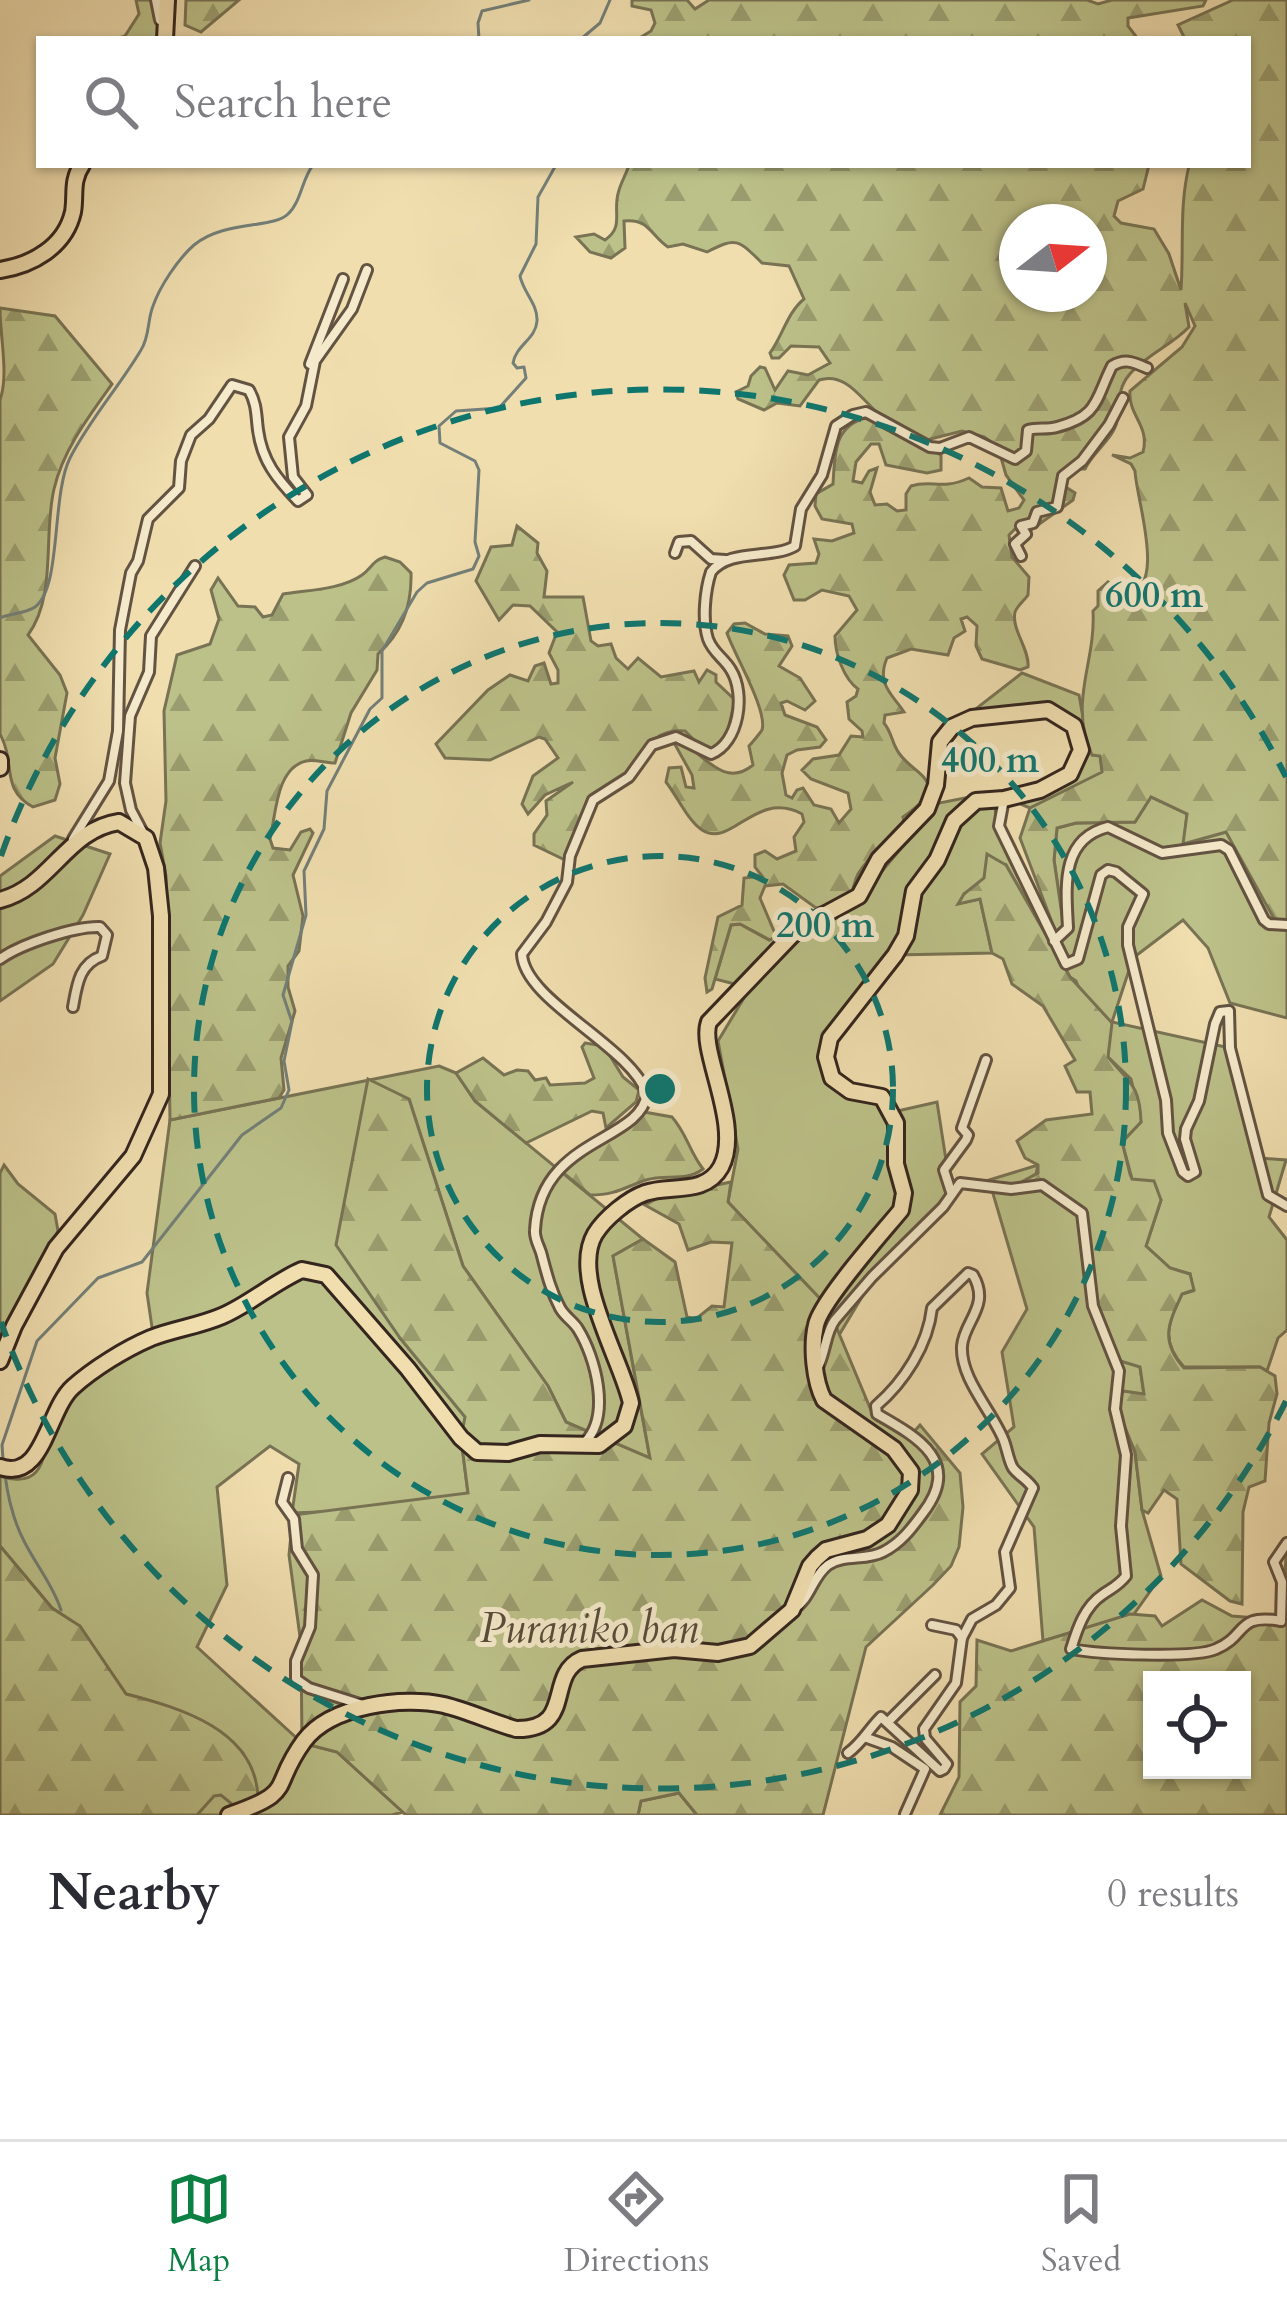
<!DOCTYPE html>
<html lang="en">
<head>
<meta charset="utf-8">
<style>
  body { margin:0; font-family:Cardo,serif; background:#f7f7f7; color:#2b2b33 }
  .controls { position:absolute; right:36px; bottom:36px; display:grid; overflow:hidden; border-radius:0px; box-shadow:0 3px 9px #0004 }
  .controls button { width:108px; height:108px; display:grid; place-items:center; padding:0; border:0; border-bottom:3px solid #e1e1e2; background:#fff; color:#2b2b33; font:60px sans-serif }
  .compass { position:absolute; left:999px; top:204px; width:108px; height:108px; border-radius:50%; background:#fff; box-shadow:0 3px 9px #0004; rotate:73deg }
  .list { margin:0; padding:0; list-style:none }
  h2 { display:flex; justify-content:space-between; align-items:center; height:156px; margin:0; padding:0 48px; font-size:51px }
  h2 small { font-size:39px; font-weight:400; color:#7c7c81 }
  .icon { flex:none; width:66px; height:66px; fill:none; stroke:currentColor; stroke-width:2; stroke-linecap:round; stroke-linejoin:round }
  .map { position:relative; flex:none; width:1287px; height:1815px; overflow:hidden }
  .search { position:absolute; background:#fff; box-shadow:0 3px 9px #0004; left:36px; right:36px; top:36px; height:132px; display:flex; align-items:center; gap:30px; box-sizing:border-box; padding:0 42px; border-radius:0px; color:#7c7c81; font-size:45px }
  .sheet { height:324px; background:#fff }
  nav { display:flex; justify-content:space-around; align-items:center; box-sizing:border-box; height:168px; border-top:3px solid #e1e1e2; background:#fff; font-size:33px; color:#7c7c81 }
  nav a { display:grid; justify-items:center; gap:6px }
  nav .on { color:#0b8043 }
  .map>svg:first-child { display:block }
  .green { fill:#bcc189; stroke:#787354; stroke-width:3 }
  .forest { fill:url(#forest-firs); stroke:#787354; stroke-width:3; fill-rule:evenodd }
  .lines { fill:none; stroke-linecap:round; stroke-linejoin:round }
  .stream { stroke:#737f78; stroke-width:3 }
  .minor-casing { stroke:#635342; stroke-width:14 }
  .trunk-casing { stroke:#34251e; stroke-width:20 }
  .minor { stroke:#f5eacb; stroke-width:8 }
  .trunk { stroke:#f0deaf; stroke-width:14 }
  .ring { fill:none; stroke:#0f766e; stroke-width:6; stroke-dasharray:21 15 }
  .labels { text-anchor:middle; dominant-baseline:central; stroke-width:10; stroke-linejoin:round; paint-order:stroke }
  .park-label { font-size:42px; font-style:italic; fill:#564c39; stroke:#f5eacb }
  .centre { fill:#0f766e; stroke:#f5eacb; stroke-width:6 }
  .ring-label { font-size:36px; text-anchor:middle; font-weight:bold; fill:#0f766e; stroke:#f5eacb; stroke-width:10; stroke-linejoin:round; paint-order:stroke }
</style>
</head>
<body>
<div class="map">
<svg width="1287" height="1815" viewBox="0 0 1287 1815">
  <defs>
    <pattern id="forest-firs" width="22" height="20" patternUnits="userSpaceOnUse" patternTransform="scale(3)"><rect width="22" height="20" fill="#bcc189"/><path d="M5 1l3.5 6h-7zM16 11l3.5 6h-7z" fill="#9a9d6f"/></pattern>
  </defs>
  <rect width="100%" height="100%" fill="#f0deaf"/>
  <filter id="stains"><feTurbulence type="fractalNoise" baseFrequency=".00167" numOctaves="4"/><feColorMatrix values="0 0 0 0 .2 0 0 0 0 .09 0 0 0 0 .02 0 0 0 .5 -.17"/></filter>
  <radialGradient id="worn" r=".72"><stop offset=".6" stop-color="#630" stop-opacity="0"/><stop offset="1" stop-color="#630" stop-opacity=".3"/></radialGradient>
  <g class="green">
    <polygon points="136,0 162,0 158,39 116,39 125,36 139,14"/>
    <path d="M1022,673l57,22 9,50 12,10 3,18 -73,35 -36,-15 3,37 35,66 10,1 13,36 9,-5 -10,-68 3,-32 19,-5 59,-1 16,-25 36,17 -3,30 42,-12 61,92v94l-57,-15 -22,-55 -25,-28 -50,38 -21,64 118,26 30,110 26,2 -17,57 18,23v90l-9,8 -11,33 -7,-4h-76c-24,-26 -16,-43 -2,-73l11,-3 -3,-17 -20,-6 -24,-22 15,-46 -29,-21 -10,-37 19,-20 -10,-43 -23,-22 -32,-76 -6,-4 -64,-112 -42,29 -4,9 20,-4 12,54 -97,2 -65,83 2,40 50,19 11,15 44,-10 14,90 -74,80 -38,63 -11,-28 -100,-105 10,-53 -20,-108 32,-53 -35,-9 16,-54 9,-1 29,16 7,-4 7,17 90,-71 66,-79 107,-21 22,-11c3,-13 10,-34 -1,-46 -16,-19 -88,-3 -112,0z"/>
    <polygon points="55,836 110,854 83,915 53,964 0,1001 0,876"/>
    <path d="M439,1066l17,7 19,28 168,138 -30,17 37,203 -84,-37 -18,-36 -85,-120 -54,-167 -9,239 66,79 -5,21 7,56 -122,17 -54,2 7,-49 -29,-18 -53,41 10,98 -30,62 105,96 35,9 66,60 -11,3h-195l17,-20h7l22,-42c-34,-34 -71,-47 -117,-59l-46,-67 -28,-19 -52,-62v-70c10,4 27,6 36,-4 8,-8 10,-26 14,-36 19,-46 59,-77 104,-95l-7,-48 23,-173z"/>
    <polygon points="4,1165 18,1184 55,1214 58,1231 20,1302 0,1349 0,1173"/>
    <polygon points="1038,1165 1036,1174 1018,1185 1047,1182 1059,1197 1079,1205 1086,1215 1091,1280 1102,1319 1140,1367 1144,1395 1117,1408 1135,1452 1142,1510 1161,1576 1134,1614 1043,1641 1034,1527 982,1454 1014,1427 1002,1352 1027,1309 989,1180"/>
    <polygon points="679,1793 697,1815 638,1815 641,1801"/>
  </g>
  <g class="forest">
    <polygon points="186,0 239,0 201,32 185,25"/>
    <polygon points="687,0 695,9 709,0 1087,0 1098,4 1112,0 1206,0 1203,6 1128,18 1128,26 1138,39 638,39 651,31 655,23 651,10 632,6 632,0"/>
    <path d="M1233,0h54v923l-10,1 -51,-92 -43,12 4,-30 -36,-17 -16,25 -59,1 -19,5 -3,32 10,69 -8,4 -36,-95 10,-30 72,-36 -2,-16 -8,-1c-24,-55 4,-91 1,-144l5,-5v-15l10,-9 18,14c42,-7 10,-97 9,-125l-4,-7 -19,-9 18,3 13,-6c7,-27 -15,-36 -13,-61l52,-44 13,-21 -10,-23 4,24c-17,18 -43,28 -60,48 -13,16 -8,29 -12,46 -3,17 -24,31 -32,48h-17l-10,5v8l17,11 -2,7 -42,30 -16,-1 -6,6 3,22 17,20 -1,18c-4,6 -11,11 -13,17 -4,17 15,38 13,55l-8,3 -38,-11 -6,-13 1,-20 -10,-9 -6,2 4,12 -11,7 -6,17 -37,-6 -24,9c-11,26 5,36 17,54l-19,3 -1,8c8,10 7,17 13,27 13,25 60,30 6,67l2,7c-15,17 -35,30 -47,50 -5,9 -3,19 -13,26 -7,4 -20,6 -29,8l-33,-24 -18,2 -5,12 16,38 -6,4 -30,-16 -9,1 -19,64 -5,3 -2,-14 13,-61 24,-12 2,-27 18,-2 -7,-9v-12l10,-4 12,8 19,-8 -2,-14 10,-15 -2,-8c-47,-25 -70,35 -100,16 -14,-9 -25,-34 -36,-48l3,-14 12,-1 5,20 8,1 -2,-13 -19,-34 4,-2c25,12 46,51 76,26l-4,-19c2,-2 12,-14 13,-16 6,-19 -28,-76 -35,-97l7,-9 11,-1 20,11 23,2 4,10 -13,20 21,12 15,23 -10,9 -18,-9 -6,2 4,12 32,12 9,13 -6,7 -23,3 -10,5 -5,18 4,22 6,3 5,-8 6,-2 11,17 17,4 8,14 12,-14 -3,-16 -37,-14 -9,-9 11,-11 26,-4 12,-19 12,1 -1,-6 -13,-12 -2,-17 9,-6 2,-7c-14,-10 -23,-35 -23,-53l22,-26 -8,-14 -27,-6 -17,10h-11l-10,-25 5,-10 27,-2 3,-9 -5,-15 18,2 22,-8 -2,-9 -30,-5 -7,-13 1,-12 17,-10c2,-28 0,-58 33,-66l75,37v15l-14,3 -41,-8 -7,-21h-8l-15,18 -3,19 9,2 7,-12 8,-3 -7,24 5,13 12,-1 10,7 9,-1v-16l5,-8c22,-7 29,5 58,-8l13,9 19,1 7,23 11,-3 5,-8 -18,-25 -8,-28 -14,-10 -22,-6 -39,10c-14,-8 -29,-15 -42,-25 -18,-14 -34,-45 -62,-36l-19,26 -23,-3 -13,7 -26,-11 -2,-7 12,-6 3,-10 9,-9 5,1 10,22 13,-19 20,4 22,-12 -11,-16 -28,-1 -12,12h-7l-2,-5c13,-18 17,-40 34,-54l-15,-33 -27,-3c-24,-24 -26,-26 -55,-11l-24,-8 -15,3c-17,-11 -19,-29 -44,-26l1,27 -14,10 -21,-6 -14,-15 18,-3 11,6c19,-13 8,-27 13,-46 2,-10 8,-19 11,-29h520l-6,24 -25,12 -4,15 7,7 33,6 15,25 12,36c3,-42 -2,-84 8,-124l59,-1v-126h-63l-7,-14zM1017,222h72v72h-72z"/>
    <path d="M0,308l55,8 57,68c-23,32 -49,66 -58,105 -11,46 3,106 -26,146l32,40 7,18 -12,65 5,26 -5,16 -22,7c-33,-18 -17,-44 -33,-73v-334c9,-26 0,-62 0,-92z"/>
    <path d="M517,526l21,17 -1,10 10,18 -3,26h39l8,44 7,5 13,-2 5,14 12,11 10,-11 23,19 33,-6 5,11 8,-12 9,5v7l19,18 -8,34 -10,16 -12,1 -20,-20c-34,-3 -42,24 -61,45 -9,9 -23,15 -35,21l-24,63 -31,-15v-11l13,-19 -1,-14 27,-19 -28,13 -17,19 -6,-10 11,-28 25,-18 -13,-19 -6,-2 -49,23 -45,-2 -9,-14 52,-54 22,-15 18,6 7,-15 9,-3 7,21 7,-1v-13l-9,-17 8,-21 -27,-26 -17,-1 -14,15 -23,-39 15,-34 21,-2z"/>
    <path d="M385,557l15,5 11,11c1,33 -9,60 -33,81l-1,16 -26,43 -16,50c-9,0 -21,-4 -29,-2 -30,7 -30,53 -36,78l3,9 17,2 11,-18 9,-3 3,4 -20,42 10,41 -4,35 -11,15v21l7,24 -14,47 3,32 -5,8 -109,22 -4,-244 -6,-33 6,-42 -2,-90 13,-56 33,-11 9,-25 -8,-29 7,-12 20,28 17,1 8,10 9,-2 11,-21c23,-4 58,-4 79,-19 10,-7 10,-14 23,-18z"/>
    <path d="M987,854l19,11 64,112 42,46 -4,34c22,26 32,29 33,65l-19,20 8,32 2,5 22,2 7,19 -15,46 24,22 20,6 4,16 -12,4c-14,30 -22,47 2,74l76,-1 15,9 2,18 -8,29 -4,58 -16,6 -6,25 -1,92 -12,-3 -49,-37 -4,-65 -13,-9 -16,23 -6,-3 -7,-58 -18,-44 6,-17 21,3 -4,-27 -23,-7c-10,-26 -21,-54 -26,-82 -3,-20 2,-49 -8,-67 -6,-11 -26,-15 -36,-28l-33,3 24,-13v-8l-13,-7 -8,-17 29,-21 46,-6 -2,-22h-13l-12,-26 10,-6 -32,-54 -31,-22 -9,-25 -11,-6 -12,-54 -22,5 6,-10 20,-16z"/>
    <polygon points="585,1043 604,1046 623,1077 639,1090 636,1102 606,1128 603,1113 592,1111 526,1143 475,1101 456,1073 483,1058 504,1075 517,1070 528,1071 535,1080 546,1078 550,1085 585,1083 594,1078 582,1047"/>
    <polygon points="368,1079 409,1099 463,1266 548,1386 566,1422 650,1458 613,1256 643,1239 675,1262 687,1317 696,1319 712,1306 724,1307 732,1243 711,1242 688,1250 679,1224 645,1205 660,1197 731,1182 728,1202 828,1307 873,1415 909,1437 920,1425 960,1473 963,1507 959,1547 951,1566 933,1585 866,1647 823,1815 697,1815 679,1793 641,1801 638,1815 406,1815 337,1752 302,1743 301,1644 289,1555 293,1515 468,1493 461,1438 465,1417 400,1338 336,1245"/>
    <path d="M644,1112l28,5c15,17 17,34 31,52 -17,13 -37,5 -57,11 -21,7 -30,15 -56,15l-29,-24z"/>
    <path d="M0,1546l52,62 28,18 46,68c55,14 130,36 132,104l-19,12 -18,-15 -7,1 -17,19h-197z"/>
    <path d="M1287,1546v269h-347l19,-38 1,-75 16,-16 1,-46 34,11 119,-37 25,2 7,10 40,-26 30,16 49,4zM1152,1680h90v90h-90z"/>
  </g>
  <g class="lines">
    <g class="stream">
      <polyline points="479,39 478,23 482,11 529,0"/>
      <polyline points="581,39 600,23 610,0"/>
      <path d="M0,618c11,-5 25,-4 35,-11 27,-20 16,-111 35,-149 20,-39 49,-71 71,-108 9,-14 6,-29 12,-44 7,-20 25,-47 41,-61 30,-25 79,-16 94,-31 13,-12 14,-35 25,-49"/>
      <path d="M3,1459l-1,-14 35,-104 61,-63 44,-16 100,-127 39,-27 8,-18 -5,-29 8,-39 -9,-27 23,-80 -2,-44 20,-42 3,-38 43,-82 12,-11v-47l35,-59 10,-9 46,-14 6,-13 -4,-14 4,-72 -4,-9 -35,-18 -1,-17 17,-15 43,-3 27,-30 -2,-11 -7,1 -4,-5c3,-18 23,-24 24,-42 1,-17 -14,-29 -17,-45l16,-32 2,-47 18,-32"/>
      <path d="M5,1475c3,23 8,45 19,66 12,24 29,44 37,69"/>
    </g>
    <defs>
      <g id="minor">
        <polyline points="156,0 160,20"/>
        <polyline points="310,364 343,279"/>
        <polyline points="675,553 679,542 691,541 711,559 725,560"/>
        <polyline points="1021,556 1015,544 1026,534 1021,526 1033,523 1037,512 1057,507 1063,476 1082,461 1109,425 1123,398"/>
        <polyline points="1004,799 999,826 1066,964 1078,959 1101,875 1108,870 1116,872 1143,894 1128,927 1128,945 1166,1100 1168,1133 1183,1172 1188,1176 1195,1172 1185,1139 1186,1129 1199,1101 1215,1024 1220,1012 1229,1011 1230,1048 1268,1195 1287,1206"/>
        <polyline points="142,831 131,810 125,783 130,716 149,672 151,636 195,566"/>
        <path d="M73,839l36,-58 9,-50 2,-101 11,-57 7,-12 10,-42 31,-31 2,-27 10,-26 18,-16 23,-34 17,5c8,14 7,25 9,40 4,31 19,49 40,71l9,-6 -14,-18 -4,-40 17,-31 9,-45 37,-52 15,-39"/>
        <path d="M1054,941l14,-13c-2,-41 -8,-89 40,-101l54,26 59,-8 8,5 35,70 5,4 18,1"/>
        <path d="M0,959c21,-15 75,-33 100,-32l7,8 -5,21c-23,8 -25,29 -29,51"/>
        <polyline points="951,1192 944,1170 966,1140 968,1135 962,1128 986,1060"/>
        <path d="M817,1369c9,-16 8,-36 18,-49l37,-43 71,-70 17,-24 51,6 31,-4 40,28 11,93 26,65 -4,38 11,46 -5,71 5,50c-8,10 -14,12 -24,19 -18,12 -25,35 -31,54 25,5 123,10 145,0 32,-13 19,-36 65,-28"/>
        <path d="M585,1442c26,-26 11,-84 -7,-113 -5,-8 -13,-12 -18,-21 -9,-17 -13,-33 -18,-52 -2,-9 -8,-17 -7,-26 5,-93 105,-87 112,-136 -16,-48 -123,-93 -125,-140l24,-32 21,-40 3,-26 23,-56 36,-23 23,-32 24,-8 35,17c28,-11 35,-60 20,-84 -7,-12 -18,-17 -23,-31 -6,-19 -3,-49 3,-67 19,-24 59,-12 84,-26l6,-37 21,-34 14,-49 17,-11 13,-3 64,35 10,1 29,-11 46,22 11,-8 2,-21c10,-3 19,0 29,-3 42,-11 38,-27 55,-61 13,-8 21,-4 35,2"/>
        <polyline points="288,1478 282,1502 294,1519 297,1549 313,1575 310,1627 296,1661 296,1679 309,1688 366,1706"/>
        <path d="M794,1609c17,-11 18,-32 34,-44 16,-11 38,-4 55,-13 18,-9 29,-24 40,-39 39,-51 -4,-75 -46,-99l-1,-8c28,-24 52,-61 56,-98l36,-35 5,2c18,31 -9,46 -11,71 -2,33 31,66 42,95 3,8 5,21 9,27 6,8 14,11 20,20l-28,64 5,36 -14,17 -24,14 -10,19 -6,45 -32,46 1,9 22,26 -3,5 -4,2 -59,-54c-13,13 -18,25 -33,36"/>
        <polyline points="1281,1621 1282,1582 1274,1562 1287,1543"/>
        <polyline points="932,1625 956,1630 962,1638"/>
        <polyline points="889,1721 935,1675"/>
        <polyline points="867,1738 892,1747 925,1769 905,1814"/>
      </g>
      <g id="trunk">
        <polyline points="165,39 167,0"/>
        <path d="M0,270c32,-5 65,-23 73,-58 3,-17 -2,-31 9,-47"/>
        <polyline points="0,760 0,768"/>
        <path d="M0,900c51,-13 66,-70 119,-78l27,16 10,30 5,48v178l-28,62 -77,92 -42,78 -14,35"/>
        <path d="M0,1467c44,15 47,-57 73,-80 20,-18 52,-38 78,-49 23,-9 48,-12 71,-22 28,-12 52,-34 80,-46l24,5 82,94 53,69 16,14 31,1 32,-9 59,1 25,-19 7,-23c-10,-45 -61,-126 -36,-169 10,-16 33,-35 50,-41 25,-9 60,3 76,-26 22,-42 -23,-117 -12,-145l89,-93 61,-33 20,-37 48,-50 9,-24 4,-43 12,-15 20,-9 76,-8 26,16 7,24 -11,24 -30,16 -36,9 -28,2 -22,20 -17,39 -23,31 -8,45 -11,19 -65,83 -4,19 6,21 18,13 32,6 14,26v41l8,29 -3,17c-18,22 -80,91 -85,115 -5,21 -2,56 8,75l70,49 17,23 -1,18 -22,35 -21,14 -41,11 -9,8 -7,8 -18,44 -42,36 -32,7 -44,-4 -92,10c-37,16 -6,71 -66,70 -24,-7 -48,-18 -72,-24 -41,-9 -113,0 -140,36 -35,48 -6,50 -75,74"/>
      </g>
    </defs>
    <use href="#minor" class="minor-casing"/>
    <use href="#trunk" class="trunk-casing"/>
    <use href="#minor" class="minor"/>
    <use href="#trunk" class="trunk"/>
  </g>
  <g class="ring">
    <circle cx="660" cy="1089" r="233"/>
    <circle cx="660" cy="1089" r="466"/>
    <path d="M1286 1401A699 699 0 0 1 1 1322M1 856A699 699 0 0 1 1286 777"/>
  </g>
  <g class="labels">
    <g class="park-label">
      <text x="589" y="1628">Puraniko ban</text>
    </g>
  </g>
  <circle cx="660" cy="1089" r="18" class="centre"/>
  <g class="ring-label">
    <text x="1154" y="607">600 m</text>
    <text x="990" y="772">400 m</text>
    <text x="825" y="937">200 m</text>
  </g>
  <rect width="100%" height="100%" filter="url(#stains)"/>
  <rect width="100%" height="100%" fill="url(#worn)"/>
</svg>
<div class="controls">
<button><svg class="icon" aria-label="locate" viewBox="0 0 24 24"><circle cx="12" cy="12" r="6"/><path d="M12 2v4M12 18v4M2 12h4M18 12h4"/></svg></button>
</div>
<svg class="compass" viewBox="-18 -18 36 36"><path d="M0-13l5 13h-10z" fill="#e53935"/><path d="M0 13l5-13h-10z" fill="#7c7c81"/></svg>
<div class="search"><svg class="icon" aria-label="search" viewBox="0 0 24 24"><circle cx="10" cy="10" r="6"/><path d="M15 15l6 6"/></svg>Search here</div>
</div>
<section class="sheet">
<h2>Nearby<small>0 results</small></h2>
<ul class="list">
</ul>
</section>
<nav>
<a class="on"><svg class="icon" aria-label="map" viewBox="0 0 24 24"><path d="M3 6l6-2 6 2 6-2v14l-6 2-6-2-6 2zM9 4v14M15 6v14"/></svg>Map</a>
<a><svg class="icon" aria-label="directions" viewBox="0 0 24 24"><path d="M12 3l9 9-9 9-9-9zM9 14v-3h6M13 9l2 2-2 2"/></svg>Directions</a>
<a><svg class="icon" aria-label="saved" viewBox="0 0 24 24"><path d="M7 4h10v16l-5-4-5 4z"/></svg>Saved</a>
</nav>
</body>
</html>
